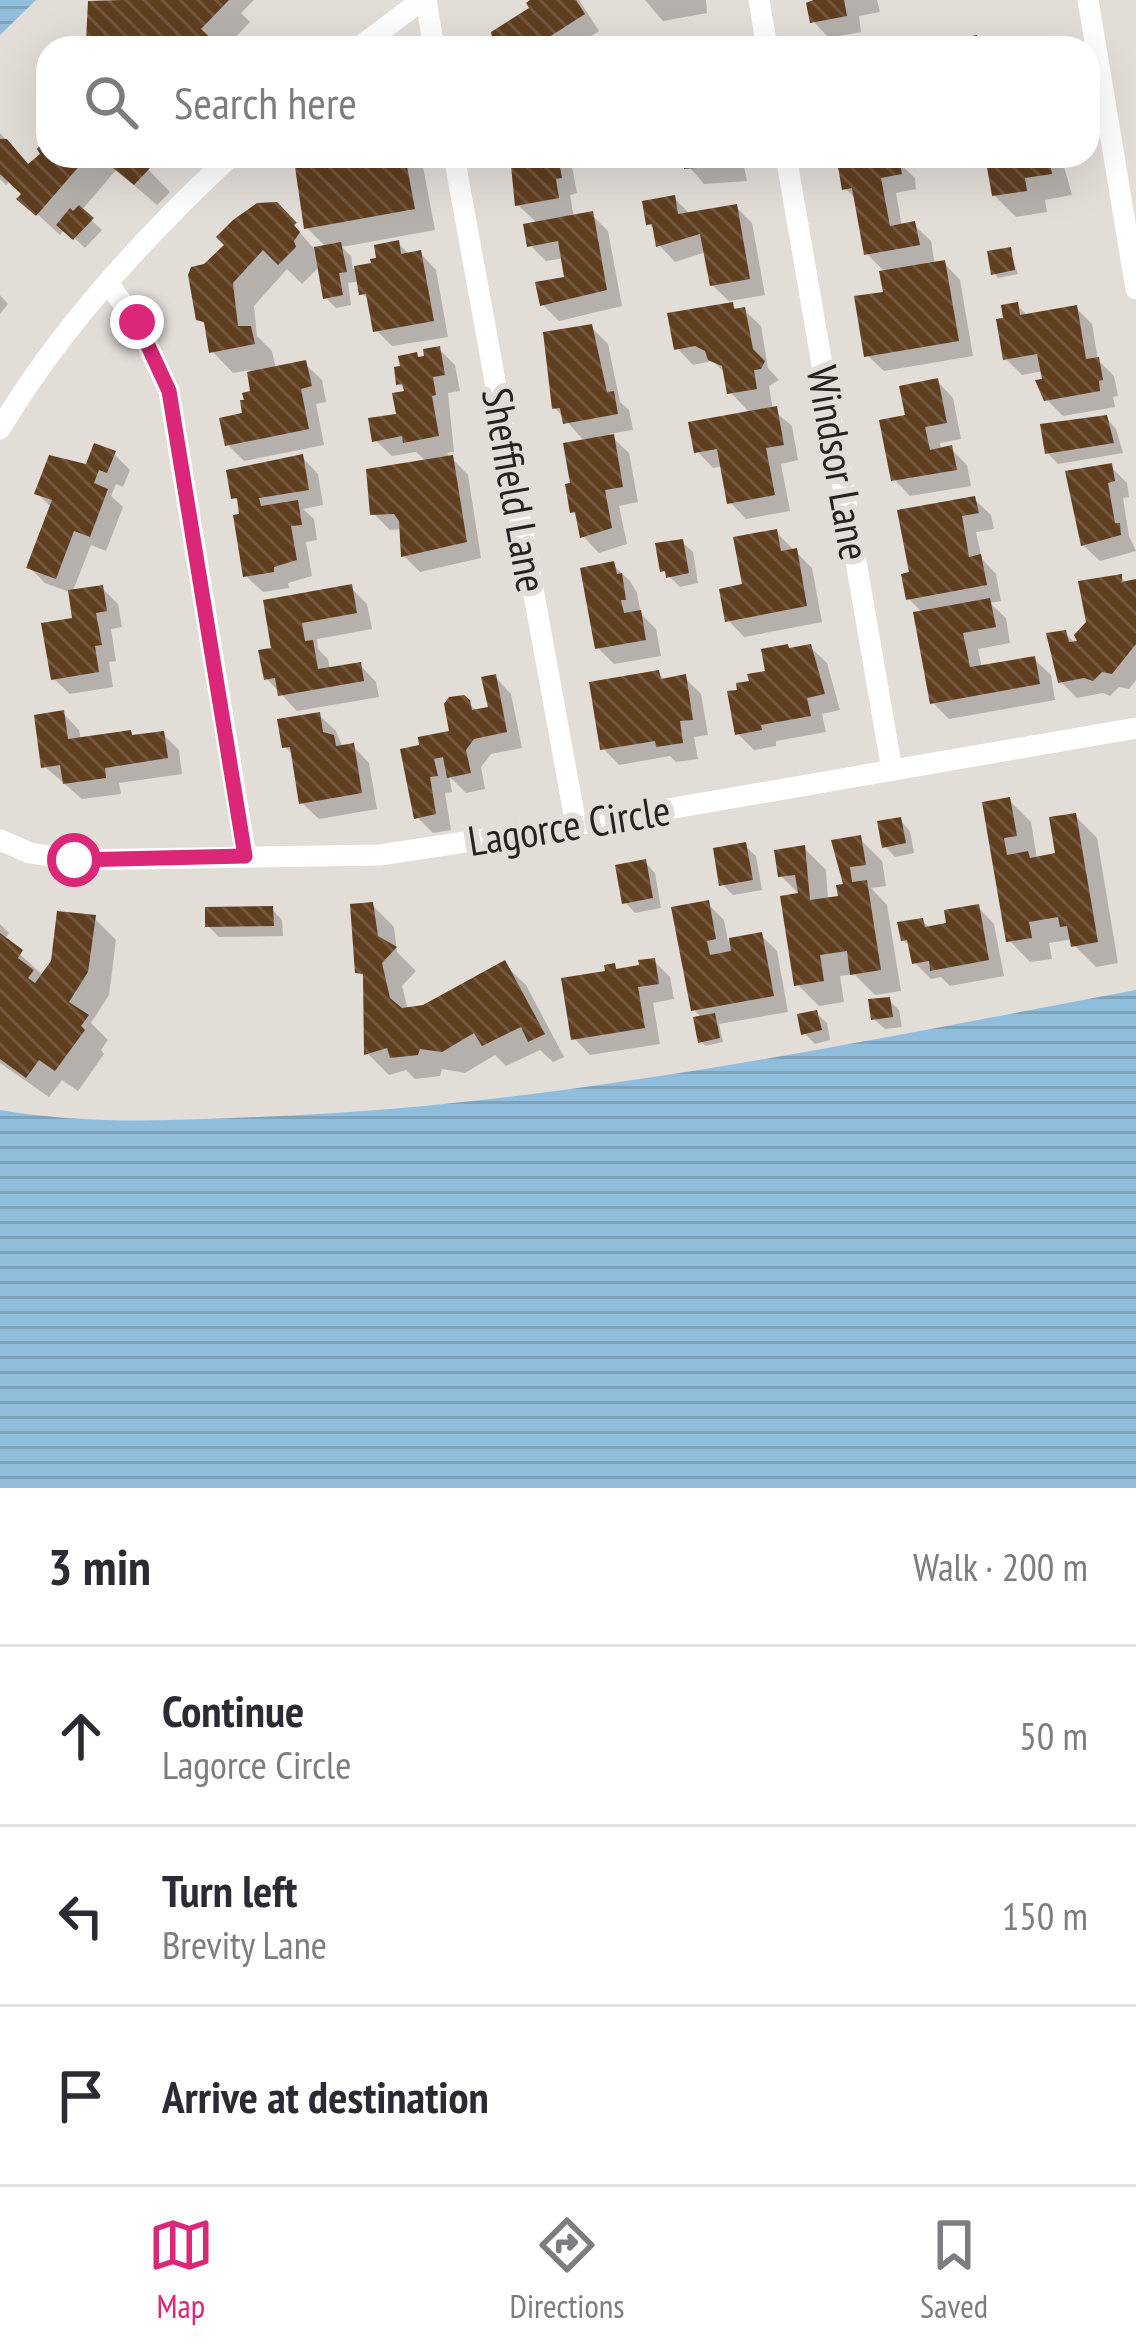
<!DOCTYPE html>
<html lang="en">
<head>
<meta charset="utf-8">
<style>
  body { margin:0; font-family:"PT Sans Narrow",sans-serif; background:#f2f2f3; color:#2b2b33 }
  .stop { position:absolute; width:36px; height:36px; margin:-27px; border:9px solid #db2777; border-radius:50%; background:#fff }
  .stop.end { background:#db2777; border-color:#fff; box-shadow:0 3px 12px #0008 }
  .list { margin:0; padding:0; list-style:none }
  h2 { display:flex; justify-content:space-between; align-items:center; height:156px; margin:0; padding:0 48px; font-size:51px }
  h2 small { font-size:39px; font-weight:400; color:#7c7c81 }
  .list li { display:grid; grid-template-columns:78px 1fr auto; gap:36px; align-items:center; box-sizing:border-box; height:180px; padding:0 48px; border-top:3px solid #e1e1e2 }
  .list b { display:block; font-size:45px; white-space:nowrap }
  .list p { margin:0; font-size:39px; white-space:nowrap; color:#7c7c81 }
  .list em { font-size:39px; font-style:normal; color:#7c7c81 }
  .icon { flex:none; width:66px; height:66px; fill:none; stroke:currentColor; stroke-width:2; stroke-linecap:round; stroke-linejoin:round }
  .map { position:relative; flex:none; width:1136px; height:1488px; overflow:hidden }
  .search { position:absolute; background:#fff; box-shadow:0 12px 48px #0002; left:36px; right:36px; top:36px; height:132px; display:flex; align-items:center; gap:30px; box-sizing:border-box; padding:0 42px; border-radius:36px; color:#7c7c81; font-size:45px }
  .sheet { height:696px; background:#fff }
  nav { display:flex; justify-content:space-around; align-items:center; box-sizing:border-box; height:168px; border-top:3px solid #e1e1e2; background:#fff; font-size:33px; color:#7c7c81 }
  nav a { display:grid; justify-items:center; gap:6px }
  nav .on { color:#db2777 }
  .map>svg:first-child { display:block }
  .water { fill:url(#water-rules) }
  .shadow { fill:#0003 }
  .building { fill:url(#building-back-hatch) }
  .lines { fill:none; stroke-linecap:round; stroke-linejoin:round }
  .street { stroke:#fff; stroke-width:21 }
  .route { stroke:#db2777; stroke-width:15 }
  .labels { text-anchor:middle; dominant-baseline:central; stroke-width:12; stroke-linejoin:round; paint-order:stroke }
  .street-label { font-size:42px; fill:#252321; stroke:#e3ddd8 }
</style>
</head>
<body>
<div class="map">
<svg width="1136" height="1488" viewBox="0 0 1136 1488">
  <defs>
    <pattern id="water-rules" width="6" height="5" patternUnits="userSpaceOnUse" patternTransform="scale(3)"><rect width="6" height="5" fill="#91bddc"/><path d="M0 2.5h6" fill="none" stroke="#7da2bc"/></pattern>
    <pattern id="building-back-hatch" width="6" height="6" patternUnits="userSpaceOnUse" patternTransform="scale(3)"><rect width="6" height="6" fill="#603e20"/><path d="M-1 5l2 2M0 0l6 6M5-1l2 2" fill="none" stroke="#73573f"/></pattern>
  </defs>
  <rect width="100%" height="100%" fill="#e3ddd8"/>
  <g class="water">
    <polygon points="0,0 36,0 0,35"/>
    <path d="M1136,990v498h-1136v-378c93,16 188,10 281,6 288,-13 573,-73 855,-126z"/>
  </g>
  <g class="shadow">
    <polygon points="126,0 254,0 241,13 250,22 225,48 97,48 89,39"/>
    <polygon points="535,0 579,0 599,31 573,48 497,48 533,9"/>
    <polygon points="645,0 706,0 707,13 663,21"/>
    <polygon points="816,0 877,0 880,12 859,16 861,32 829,38 813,21"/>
    <polygon points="0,133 30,166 44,155 48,140 48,156 135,156 170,192 157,205 116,170 81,211 102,230 85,248 65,229 60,235 21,199 25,195 10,180 6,185 0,179"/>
    <polygon points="374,156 421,156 435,230 342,247 351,256 353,269 374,266 398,243 410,255 420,253 436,270 448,337 392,346 376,330 371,302 362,293 360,281 348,283 351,305 336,308 326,298 320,266 302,284 287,269 254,306 257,336 272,351 276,370 305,364 322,380 326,402 316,404 324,445 244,461 227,444 254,394 250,370 233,373 212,351 208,328 199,318 205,267 276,205 315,250 327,248 307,228 326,157 336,166"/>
    <polygon points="512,156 570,156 577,193 570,195 574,218 592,215 608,231 622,306 559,321 543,305 568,279 564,258 546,261 530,245 538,224 518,205"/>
    <polygon points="680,156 748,156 742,157 747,181 704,184"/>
    <polygon points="849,156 887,156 855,162"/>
    <polygon points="985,156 1061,156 1072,195 1045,200 1047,212 1016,217 994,195"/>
    <polygon points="898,162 915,178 916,189 896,193 902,227 914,225 931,241 935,265 944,263 960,280 973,356 884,371 867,355 886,294 886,273 867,254 857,200 845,188"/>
    <polygon points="674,198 691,215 736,207 752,223 765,295 729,301 712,285 706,252 675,262 659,245 657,232 649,224"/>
    <polygon points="1010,250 1018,274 998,278 994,273"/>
    <polygon points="0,295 8,304 0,314"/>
    <polygon points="732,305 738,311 744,310 761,326 768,368 779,380 769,386 773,410 792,426 798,460 781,464 790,511 746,519 730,502 723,466 713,468 697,451 751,414 730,392 727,375 713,361 693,365 677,348"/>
    <polygon points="1017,305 1028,316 1076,308 1092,324 1098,360 1114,376 1118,396 1113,397 1115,407 1063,416 1046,399 1043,371 1022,375 1005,358"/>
    <polygon points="591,327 608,344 620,402 629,410 633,430 609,434 629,453 638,502 619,506 627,544 599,553 583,536 579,518 573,512 574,486 585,442 555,408"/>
    <polygon points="439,349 455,365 460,391 448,393 454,452 447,453 468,475 481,558 420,572 404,556 402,529 390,530 373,513 427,462 416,452 392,456 375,440 399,416 409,393 399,383 420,360"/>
    <polygon points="937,381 953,398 961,439 940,443 941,450 951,449 967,465 971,486 910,496 894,479 908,418"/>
    <polygon points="1106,418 1116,429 1123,453 1058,464 1048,453"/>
    <polygon points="114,454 130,470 123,487 116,484 111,496 123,507 106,551 91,545 72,593 102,588 118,604 122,627 111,629 116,661 109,662 113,687 70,694 53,678 76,620 72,593 45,583 29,567 52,508 37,493"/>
    <polygon points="302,457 318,474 323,505 303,509 314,519 317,540 306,542 312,576 288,583 289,588 263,592 246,576 241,504 234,497"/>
    <polygon points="1111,467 1127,483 1129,497 1123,498 1129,536 1136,551 1100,561 1083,545"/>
    <polygon points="974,499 991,515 994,529 976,532 982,559 996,574 1001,601 990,603 1006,618 1010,643 978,649 982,668 1034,659 1051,675 1055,700 949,719 932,702 923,613 908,598 913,575"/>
    <polygon points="776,532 812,568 822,622 744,637 728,620"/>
    <polygon points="682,542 693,552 698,583 680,587 663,570"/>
    <polygon points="613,565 630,581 637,593 641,614 656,629 661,656 614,664 598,648"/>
    <polygon points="1121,577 1127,584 1136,582 1136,680 1129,689 1119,687 1110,696 1103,693 1077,698 1060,681 1065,633 1085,653"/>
    <polygon points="351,588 367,604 372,629 317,639 318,649 328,659 330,670 360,665 376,682 379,697 297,711 266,678 275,650 267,603"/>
    <polygon points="810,647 827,663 840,710 822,714 826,732 776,741 776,746 754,750 738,734 768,674"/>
    <polygon points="658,673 666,681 685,678 701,694 708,735 694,737 698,759 676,762 670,756 619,765 603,748"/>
    <polygon points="495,677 511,694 522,748 491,754 481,767 485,789 466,793 449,776 452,792 445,793 451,830 433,833 417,817 404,751 453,734 463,698 478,712 491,709"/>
    <polygon points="63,713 79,730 81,740 130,733 135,738 163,734 179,750 182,774 119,783 121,794 82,799 44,766"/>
    <polygon points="319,715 336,731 343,748 353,746 369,763 377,809 319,819 302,803 294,756 285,747"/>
    <polygon points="1009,800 1031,822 1037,859 1059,856 1075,816 1097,838 1118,963 1096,967 1074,945 1073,939 1049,943 1052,959 1030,962 1009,940 986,804"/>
    <polygon points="900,820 910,831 914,853 895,857 885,846"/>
    <polygon points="860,839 882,861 886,886 871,888 887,905 901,991 875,995 854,974 840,976 844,1002 819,1006 797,984 801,896 781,876 804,848 826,870 828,900 841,898 847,886 835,843"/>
    <polygon points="745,846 756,856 762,890 733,895 722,884"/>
    <polygon points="645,862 655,873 661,908 635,913 625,902"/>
    <polygon points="708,904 724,920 728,941 761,935 777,951 788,1012 719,1024 723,1042 705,1046 701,1041 702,1018 693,1009"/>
    <polygon points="372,905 394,927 397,952 416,971 402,986 408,1010 424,1008 504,964 526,985 564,1057 553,1062 540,1050 506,1066 495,1055 465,1073 442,1069 440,1076 415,1079 406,1070 389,1075 367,1053 366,979 358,971"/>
    <polygon points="978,907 994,924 1004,976 950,986 941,977 931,979 914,962 912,948 903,940 922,921 931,929 949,926"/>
    <polygon points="272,909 282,920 283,936 219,937 208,926"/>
    <polygon points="94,918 116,940 109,995 91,1023 108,1040 101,1050 104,1054 78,1091 62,1080 49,1097 0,1063 0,924 9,933 4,940 44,976"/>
    <polygon points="654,961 670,977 674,999 653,1003 660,1044 590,1055 574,1038 609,973 614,967 619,971"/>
    <polygon points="889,1000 899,1010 902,1027 885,1029 874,1019"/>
    <polygon points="816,1013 827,1023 830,1040 815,1044 804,1033"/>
  </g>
  <g class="building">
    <polygon points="122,0 229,0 201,29 221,48 104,48 97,40 86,41 88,1"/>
    <polygon points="530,0 576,0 585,14 532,48 494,48 491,32 529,8 526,3"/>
    <polygon points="813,0 844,0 847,16 810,23 806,3"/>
    <polygon points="977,35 979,48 951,48 949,40"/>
    <polygon points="48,135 48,156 88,156 36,216 16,199 21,194 0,174 0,139 7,139 28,164 40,154 37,149"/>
    <polygon points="98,156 139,156 150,168 134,185"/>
    <polygon points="313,156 328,156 329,164 371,156 405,156 415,209 304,229 294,160"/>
    <polygon points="510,156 558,156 562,178 556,179 559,198 515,206"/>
    <polygon points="682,156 730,156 732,165 684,169"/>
    <polygon points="985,156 1049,156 1052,174 1025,178 1027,191 992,196"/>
    <polygon points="899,159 902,174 881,178 890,226 915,221 920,245 864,255 852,188 842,190 838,167"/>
    <polygon points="675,195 678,214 737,204 750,279 710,286 700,234 656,247 652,224 646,225 642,201"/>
    <polygon points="277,202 297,223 294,225 300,232 294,241 296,247 278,265 263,250 233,283 238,326 251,326 255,344 209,353 204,322 196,320 188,275 191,267 204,264 224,245 216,237 233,220 257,203"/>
    <polygon points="79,205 94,218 73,240 56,225 70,208 73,211"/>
    <polygon points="593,211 607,290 540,306 535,282 564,277 558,241 527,247 523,224"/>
    <polygon points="399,240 401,254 421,250 434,321 373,332 366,294 359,295 354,266 371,263 370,259 376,258 374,245"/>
    <polygon points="341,242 347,272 339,273 343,295 323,299 314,247"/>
    <polygon points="1011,247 1015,270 991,275 987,251"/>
    <polygon points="945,260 959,341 864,357 854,296 883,292 879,271"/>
    <polygon points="733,302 734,309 745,307 753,349 765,361 761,369 754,370 757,389 727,394 722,366 708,360 705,351 695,346 674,350 667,313"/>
    <polygon points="1018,302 1020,315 1077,305 1086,359 1099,357 1103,380 1099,381 1100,391 1044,401 1035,380 1042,379 1037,354 1003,360 996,319 1003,318 1001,305"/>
    <polygon points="592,324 607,392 614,391 618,414 563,424 560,408 552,409 543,332"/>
    <polygon points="440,346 445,375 433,377 436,395 432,396 439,436 403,443 402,436 372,442 368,418 396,414 392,393 404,391 402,384 396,385 394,367 400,366 398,356 417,352 418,357 424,356 423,349"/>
    <polygon points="306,360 312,386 301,389 309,429 225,446 219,418 242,413 240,400 244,400 242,393 250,391 247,372"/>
    <polygon points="938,378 947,423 925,427 930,450 952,445 957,470 891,481 879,420 905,415 899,386"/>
    <polygon points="777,406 784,445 766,448 775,495 727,504 717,449 694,453 688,422"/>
    <polygon points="1107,415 1114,443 1045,454 1040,424"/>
    <polygon points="614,434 623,487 605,490 612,528 580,538 575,512 570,513 565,484 570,483 563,443"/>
    <polygon points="94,443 116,451 107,473 99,470 94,483 108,489 90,537 74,531 56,579 26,568 52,500 34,494 49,455 86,464"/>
    <polygon points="303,454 309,490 259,498 261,506 298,500 302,525 291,526 297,560 274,567 274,572 243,577 233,515 239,514 237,498 231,499 226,470"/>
    <polygon points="453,455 467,542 401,557 399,521 394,514 370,515 366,469"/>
    <polygon points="1112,463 1115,481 1108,483 1115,523 1120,523 1121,535 1081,546 1065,471"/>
    <polygon points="975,496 979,513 962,516 969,557 981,554 987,585 906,600 901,574 909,572 897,510"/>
    <polygon points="777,529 781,551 797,548 807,606 725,622 719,589 742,584 733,537"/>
    <polygon points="683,539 689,573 666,578 665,571 660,572 655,543"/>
    <polygon points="614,561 617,574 622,573 626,600 621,600 624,613 641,610 646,640 595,649 580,568"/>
    <polygon points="1122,574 1122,582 1136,579 1136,644 1112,674 1102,672 1093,681 1084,678 1058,683 1046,633 1066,630 1069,642 1077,641 1074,635 1086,622 1078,581"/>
    <polygon points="352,584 357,613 302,623 305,641 313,640 318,669 361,662 364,681 278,696 275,678 264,680 258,650 271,648 263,600"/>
    <polygon points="103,585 107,611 96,613 102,645 95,646 99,672 51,680 41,623 72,618 68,590"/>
    <polygon points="990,598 996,627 963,633 970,667 1035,656 1040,684 930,704 913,612"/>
    <polygon points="788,644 789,648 811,644 825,694 807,698 811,716 761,725 762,730 735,735 727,691 737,690 736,683 749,681 747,674 765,671 761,649"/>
    <polygon points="659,670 661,679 686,674 693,720 680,721 683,743 656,747 655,741 600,750 589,682"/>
    <polygon points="496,674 507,732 474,739 466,750 471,773 447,778 443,757 434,759 438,776 430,777 436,814 414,819 400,749 419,745 418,737 449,731 444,704 449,697 464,695 470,700 472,710 488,707 481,677"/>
    <polygon points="64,710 68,739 131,730 132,735 164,731 168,758 105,768 106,778 63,784 60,765 41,768 34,715"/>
    <polygon points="320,712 323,732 334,735 336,746 354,743 362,793 299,804 290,747 282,748 277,719"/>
    <polygon points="1010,797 1017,836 1004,838 1007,855 1028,851 1030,858 1055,853 1049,817 1076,813 1098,942 1071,947 1067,926 1060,927 1058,917 1029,922 1032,938 1006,942 982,802"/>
    <polygon points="901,817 906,843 882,848 877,821"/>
    <polygon points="861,835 866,865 850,867 852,882 867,880 881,970 850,975 847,951 820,955 824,981 794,986 780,896 798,893 795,875 778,877 774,850 805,845 810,900 838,896 836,885 843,884 831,840"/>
    <polygon points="746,842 753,880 719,886 713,848"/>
    <polygon points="646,859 653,898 622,904 615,865"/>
    <polygon points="709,900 716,939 707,941 710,955 731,951 729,938 762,932 774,996 691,1011 671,907"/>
    <polygon points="373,902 378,936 397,947 382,963 390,998 402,1008 423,1005 505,960 545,1034 528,1042 521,1027 482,1046 474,1033 442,1052 420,1049 418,1055 390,1058 387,1048 364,1055 363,974 355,973 350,904"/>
    <polygon points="979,904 989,960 930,971 929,961 912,964 907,940 901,941 897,922 923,918 925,927 946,923 944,910"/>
    <polygon points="273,906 274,926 205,927 205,907"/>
    <polygon points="57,911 96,915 88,972 69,1002 89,1015 81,1026 85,1030 55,1071 39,1060 26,1078 0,1059 0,933 23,950 18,958 34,970 28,978 35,983 51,961"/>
    <polygon points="655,958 659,984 638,987 645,1028 571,1040 561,978 605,971 604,965 615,963 616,969 639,965 638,960"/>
    <polygon points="890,997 893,1017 871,1020 868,999"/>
    <polygon points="817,1010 822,1030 801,1035 797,1014"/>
    <polygon points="715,1013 720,1038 698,1043 693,1017"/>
  </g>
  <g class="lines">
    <g class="street">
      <polyline points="426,0 434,48"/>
      <polyline points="759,0 767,48"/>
      <polyline points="1088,0 1136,289"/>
      <polyline points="358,48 422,0"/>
      <polyline points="454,156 576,825"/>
      <polyline points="786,156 892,770"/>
      <polyline points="109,285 137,322 169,391 246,857"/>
      <path d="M0,429c60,-101 145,-193 231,-273"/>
      <polyline points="0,840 30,853 74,860 380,855 576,825 1136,728"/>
    </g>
  </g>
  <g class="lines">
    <polyline class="route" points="74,860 245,856 169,391 137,322"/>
  </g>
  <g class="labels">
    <g class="street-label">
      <text transform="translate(839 463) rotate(80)">Windsor Lane</text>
      <text transform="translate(515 490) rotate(80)">Sheffield Lane</text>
      <text transform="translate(569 825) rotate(-9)">Lagorce Circle</text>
    </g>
  </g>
</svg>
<div class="stop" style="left:74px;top:860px"></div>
<div class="stop end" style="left:137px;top:322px"></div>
<div class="search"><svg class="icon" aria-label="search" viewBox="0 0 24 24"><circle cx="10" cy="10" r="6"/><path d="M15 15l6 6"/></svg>Search here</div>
</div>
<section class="sheet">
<h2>3 min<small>Walk · 200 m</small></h2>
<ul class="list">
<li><svg class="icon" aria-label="ahead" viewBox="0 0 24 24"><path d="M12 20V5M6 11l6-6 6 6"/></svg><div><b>Continue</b><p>Lagorce Circle</p></div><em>50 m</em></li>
<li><svg class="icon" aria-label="left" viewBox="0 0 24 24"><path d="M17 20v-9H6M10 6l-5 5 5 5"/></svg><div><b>Turn left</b><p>Brevity Lane</p></div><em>150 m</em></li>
<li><svg class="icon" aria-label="arrive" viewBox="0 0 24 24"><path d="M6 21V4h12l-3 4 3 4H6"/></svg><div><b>Arrive at destination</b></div></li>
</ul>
</section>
<nav>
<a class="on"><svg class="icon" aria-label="map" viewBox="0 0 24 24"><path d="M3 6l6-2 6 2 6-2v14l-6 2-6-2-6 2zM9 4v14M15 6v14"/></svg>Map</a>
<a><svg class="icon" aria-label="directions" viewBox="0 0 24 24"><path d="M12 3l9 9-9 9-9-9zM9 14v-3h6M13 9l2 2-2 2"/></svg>Directions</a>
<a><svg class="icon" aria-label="saved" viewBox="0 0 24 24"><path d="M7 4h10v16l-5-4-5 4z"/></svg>Saved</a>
</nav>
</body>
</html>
